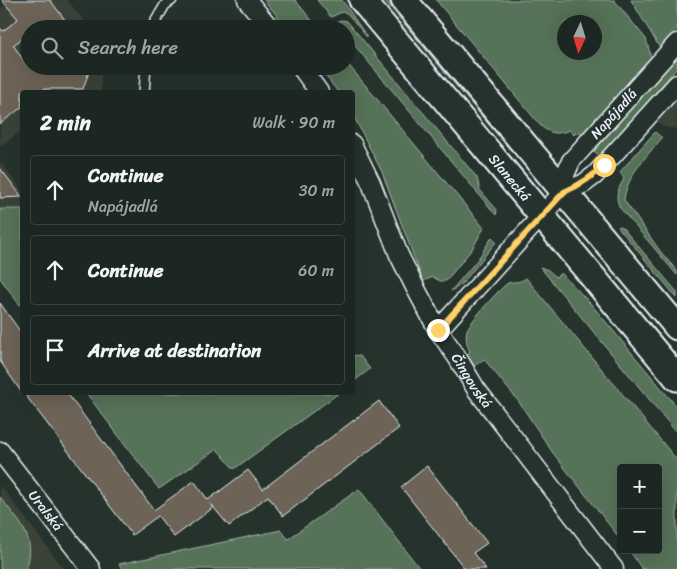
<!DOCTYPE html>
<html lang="en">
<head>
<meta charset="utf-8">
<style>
  body { margin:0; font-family:Sriracha,sans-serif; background:#29322f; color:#f1f3f6 }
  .controls { position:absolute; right:15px; bottom:15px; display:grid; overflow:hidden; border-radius:5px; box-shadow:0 5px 20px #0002 }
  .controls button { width:45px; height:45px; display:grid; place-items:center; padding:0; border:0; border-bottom:1px solid #3a4340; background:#1c2622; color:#f1f3f6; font:25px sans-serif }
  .compass { position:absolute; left:557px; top:15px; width:45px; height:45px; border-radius:50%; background:#1c2622; box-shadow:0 5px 20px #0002; rotate:184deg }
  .stop { position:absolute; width:15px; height:15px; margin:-11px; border:4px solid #ffd166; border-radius:50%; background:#fff }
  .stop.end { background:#ffd166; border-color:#fff; box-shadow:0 1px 5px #0008 }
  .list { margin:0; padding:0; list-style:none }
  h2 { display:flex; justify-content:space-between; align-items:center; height:65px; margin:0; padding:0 20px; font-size:21px }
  h2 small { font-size:16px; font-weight:400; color:#a0a5a5 }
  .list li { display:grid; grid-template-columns:32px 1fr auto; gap:15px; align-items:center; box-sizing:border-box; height:70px; margin:0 10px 10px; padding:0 10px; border:1px solid #3a4340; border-radius:5px }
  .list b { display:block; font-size:19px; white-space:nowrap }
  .list p { margin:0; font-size:16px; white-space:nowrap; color:#a0a5a5 }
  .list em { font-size:16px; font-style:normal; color:#a0a5a5 }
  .icon { flex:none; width:28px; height:28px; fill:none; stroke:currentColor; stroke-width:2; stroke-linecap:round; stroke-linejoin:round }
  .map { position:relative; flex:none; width:677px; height:569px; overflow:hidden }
  .search { position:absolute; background:#1c2622; box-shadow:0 5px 20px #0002; left:20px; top:20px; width:335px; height:55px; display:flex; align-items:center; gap:12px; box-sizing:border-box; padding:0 18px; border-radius:28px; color:#a0a5a5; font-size:19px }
  .panel { position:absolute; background:#1c2622; box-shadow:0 5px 20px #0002; left:20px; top:90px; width:335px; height:305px; border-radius:5px }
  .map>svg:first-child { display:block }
  .built { fill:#3b4239 }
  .green { fill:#577258; stroke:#a0b2a8; fill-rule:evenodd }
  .building { fill:#6d6456; stroke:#e8f1f8 }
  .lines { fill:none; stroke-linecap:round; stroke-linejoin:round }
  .lane-casing { stroke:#e8f1f8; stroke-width:12 }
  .street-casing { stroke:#e8f1f8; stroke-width:21 }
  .secondary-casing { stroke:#e8f1f8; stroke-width:29 }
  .lane { stroke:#26332d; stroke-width:9 }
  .street { stroke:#26332d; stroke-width:18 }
  .secondary { stroke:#26332d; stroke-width:25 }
  .route { stroke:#ffd166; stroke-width:6 }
  .labels { text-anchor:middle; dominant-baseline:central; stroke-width:4; stroke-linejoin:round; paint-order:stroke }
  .street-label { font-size:14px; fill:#e8f1f8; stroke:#26332d }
</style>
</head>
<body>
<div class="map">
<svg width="677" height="569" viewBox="0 0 677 569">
  <rect width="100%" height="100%" fill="#26332d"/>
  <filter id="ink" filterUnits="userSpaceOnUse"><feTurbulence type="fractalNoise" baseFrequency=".02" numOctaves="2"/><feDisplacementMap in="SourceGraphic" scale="10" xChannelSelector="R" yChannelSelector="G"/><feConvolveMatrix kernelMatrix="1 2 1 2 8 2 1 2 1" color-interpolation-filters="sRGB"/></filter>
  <g filter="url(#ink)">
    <g class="built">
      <polygon points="14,0 67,0 91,29 29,29 29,66 101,66 101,92 22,92 22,130 0,147 0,9"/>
      <polygon points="677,84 677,129 663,127 650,115"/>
      <polygon points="0,161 22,191 22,208 0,208"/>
      <polygon points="0,485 64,569 0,569"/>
    </g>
    <g class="green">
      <polygon points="264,0 295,0 314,23 300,29 288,29"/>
      <polygon points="317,0 342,0 367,37 347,13 342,12 331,17"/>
      <polygon points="384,0 391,0 514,147 510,150"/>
      <polygon points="416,0 422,0 532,132 529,135"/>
      <path d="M436,0h178l32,39 5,18 -69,78 -4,-4 -4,4 -5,-5c-11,5 -20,4 -29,-5zM564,22h30v30h-30z"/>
      <polygon points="631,0 677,0 677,29 660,48"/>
      <polygon points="341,20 347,21 474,174 477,178 480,190 497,210 496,215 346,35 346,29 341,29 336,22"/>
      <polygon points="677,55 677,68 600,156 594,151"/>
      <polygon points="346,62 484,228 472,249 446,281 440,281 433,277 423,281 382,172 353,115 352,92 338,92 318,66 346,66"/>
      <path d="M655,132l7,6c-16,19 -35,37 -38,62l36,51 17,20v4l-57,-67c-6,-12 -2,-19 4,-29l-4,-7z"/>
      <polygon points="0,209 22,209 22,308 0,278"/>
      <polygon points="621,226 677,292 677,298 618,227"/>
      <polygon points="492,237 496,242 461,285 451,291 478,259"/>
      <polygon points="589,251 677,356 677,363 585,253"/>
      <polygon points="540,267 548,270 556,277 561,273 590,303 677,407 677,433"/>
      <path d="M526,278l151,182v109h-35l-13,-19h29v-82h-37v72l-68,-87 -34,-51 -35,-43 -10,7 -8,-11 4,-3c-3,-7 -5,-14 -3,-22 2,-7 35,-44 41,-47 7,-2 12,0 18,-5z"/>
      <polygon points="353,355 360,356 370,369 353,382"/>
      <polygon points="86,393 339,393 234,469 217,449 159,489"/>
      <polygon points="359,489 420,569 122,569 119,564 281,530 288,539"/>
      <path d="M0,497c18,24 38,40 26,72h-26z"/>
    </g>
    <g class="building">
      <polygon points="2,0 50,0 72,29 29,29 29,34 13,45 28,66 91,66 83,89 45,89 41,92 22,92 22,107 0,124 0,28 3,31 18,19"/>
      <polygon points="0,168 22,197 0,198"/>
      <polygon points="0,303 22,334 22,393 0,361"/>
      <polygon points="23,392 66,392 154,510 194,481 208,500 248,470 263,489 379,401 399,428 283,516 268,496 229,526 209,502 214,507 174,537 158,516 132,535"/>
      <polygon points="427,466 487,543 473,553 486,569 465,569 401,487"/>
    </g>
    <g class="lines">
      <defs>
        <g id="lane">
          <polyline points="151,29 165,5 172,0"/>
          <polyline points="144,92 146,66"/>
        </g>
        <g id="street">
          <polyline points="247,0 271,29"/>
          <polyline points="300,66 319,92"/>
          <path id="s1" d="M352,144l19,39 28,72 17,34 22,41 19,27 19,32 138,180"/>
          <path id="s2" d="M564,191l1,-16 6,-14 106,-118"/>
          <polyline points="438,330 564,191 583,184 595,175 677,84"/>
          <path id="s3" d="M0,451l91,118"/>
        </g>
        <g id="secondary">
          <path id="s4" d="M362,0l315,378"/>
          <polyline points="404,0 677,327"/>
        </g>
      </defs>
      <use href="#lane" class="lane-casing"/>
      <use href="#street" class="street-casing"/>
      <use href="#secondary" class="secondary-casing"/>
      <use href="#lane" class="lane"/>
      <use href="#street" class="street"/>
      <use href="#secondary" class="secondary"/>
    </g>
  </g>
  <g class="lines" filter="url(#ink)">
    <path class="route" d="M438,330l126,-138c16,-7 28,-14 40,-27"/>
  </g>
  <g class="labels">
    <g class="street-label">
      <text stroke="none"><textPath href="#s2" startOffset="95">Napájadlá</textPath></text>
      <text stroke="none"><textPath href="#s4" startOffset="231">Slanecká</textPath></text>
      <text stroke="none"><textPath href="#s1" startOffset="266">Čingovská</textPath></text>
      <text stroke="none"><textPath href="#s3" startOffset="75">Uralská</textPath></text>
    </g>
  </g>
</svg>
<div class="controls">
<button>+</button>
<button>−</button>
</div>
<svg class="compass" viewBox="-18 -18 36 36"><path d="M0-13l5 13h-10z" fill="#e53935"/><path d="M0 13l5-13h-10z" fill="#a0a5a5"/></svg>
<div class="stop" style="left:604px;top:165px"></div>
<div class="stop end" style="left:438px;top:330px"></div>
<div class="search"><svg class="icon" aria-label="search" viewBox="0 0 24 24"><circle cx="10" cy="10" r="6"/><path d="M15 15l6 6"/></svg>Search here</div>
<section class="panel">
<h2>2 min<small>Walk · 90 m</small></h2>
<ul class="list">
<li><svg class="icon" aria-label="ahead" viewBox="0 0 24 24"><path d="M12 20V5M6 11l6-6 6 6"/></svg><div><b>Continue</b><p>Napájadlá</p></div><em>30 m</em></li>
<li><svg class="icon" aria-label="ahead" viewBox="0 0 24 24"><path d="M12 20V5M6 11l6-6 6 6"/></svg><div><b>Continue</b></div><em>60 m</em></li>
<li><svg class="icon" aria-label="arrive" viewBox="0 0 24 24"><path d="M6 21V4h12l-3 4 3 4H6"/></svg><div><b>Arrive at destination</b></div></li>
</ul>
</section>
</div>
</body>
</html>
